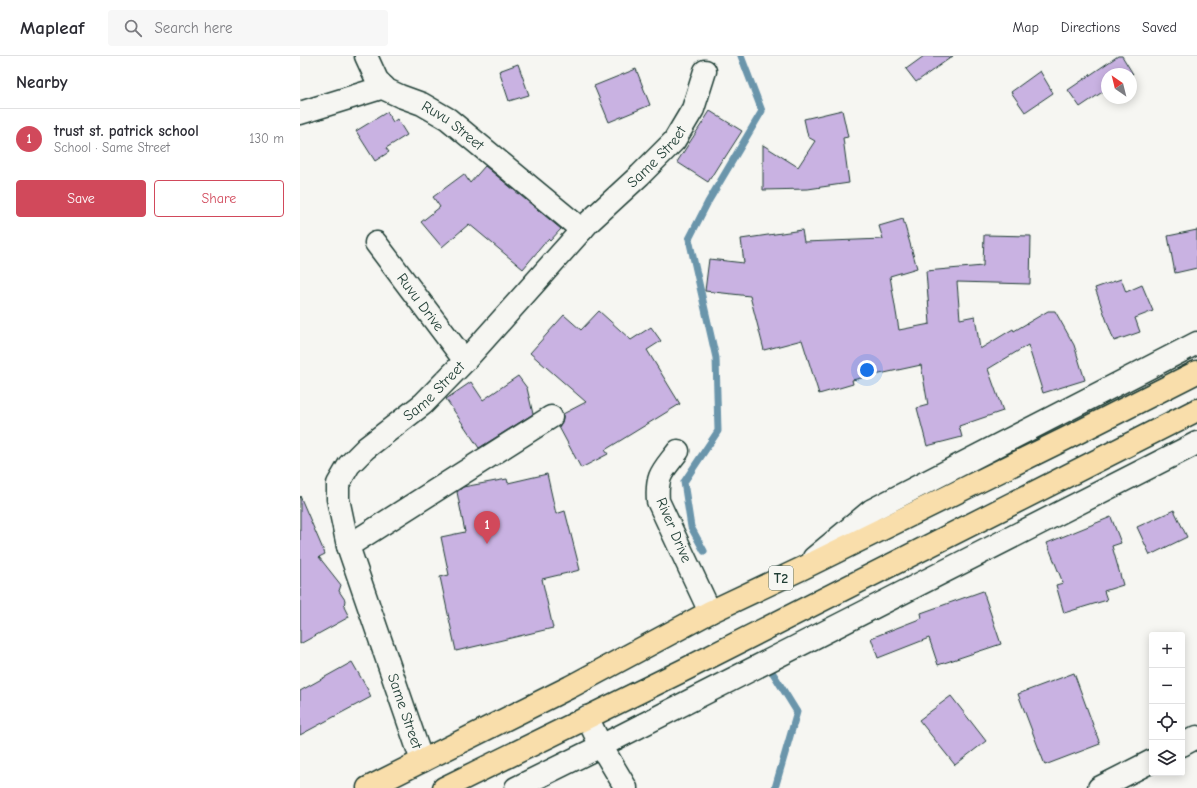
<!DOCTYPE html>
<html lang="en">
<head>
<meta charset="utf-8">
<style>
  body { margin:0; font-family:"Comic Neue",sans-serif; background:#f7f7f7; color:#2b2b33 }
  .controls { position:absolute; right:12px; bottom:12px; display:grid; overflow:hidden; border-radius:4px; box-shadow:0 2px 10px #0003 }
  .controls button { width:36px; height:36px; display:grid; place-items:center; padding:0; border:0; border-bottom:1px solid #e1e1e2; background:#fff; color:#2b2b33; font:20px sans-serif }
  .compass { position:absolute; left:801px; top:12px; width:36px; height:36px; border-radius:50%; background:#fff; box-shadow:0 2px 10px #0003; rotate:325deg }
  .you { position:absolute; left:567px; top:314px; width:14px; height:14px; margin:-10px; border:3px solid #fff; border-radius:50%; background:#1a73e8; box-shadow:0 0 0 6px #1a73e833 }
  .badge { display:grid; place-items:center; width:26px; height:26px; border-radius:50%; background:#d1495b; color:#fff; font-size:13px; font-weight:700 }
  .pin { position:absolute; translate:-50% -33px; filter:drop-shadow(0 1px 2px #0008) }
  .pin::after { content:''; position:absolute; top:21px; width:14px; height:12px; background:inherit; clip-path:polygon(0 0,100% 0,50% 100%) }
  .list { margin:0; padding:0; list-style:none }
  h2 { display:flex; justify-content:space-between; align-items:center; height:52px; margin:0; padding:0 16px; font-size:17px }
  h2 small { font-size:13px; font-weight:400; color:#7c7c81 }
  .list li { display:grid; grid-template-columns:26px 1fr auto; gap:12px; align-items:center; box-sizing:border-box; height:60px; padding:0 16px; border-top:1px solid #e1e1e2 }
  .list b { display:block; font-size:15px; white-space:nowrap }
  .list p { margin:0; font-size:13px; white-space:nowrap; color:#7c7c81 }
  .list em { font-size:13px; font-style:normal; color:#7c7c81 }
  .actions { display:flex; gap:8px; padding:12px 16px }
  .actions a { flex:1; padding:9px 0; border:1px solid #d1495b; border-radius:4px; text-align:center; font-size:14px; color:#d1495b }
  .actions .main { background:#d1495b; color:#fff }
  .icon { flex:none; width:22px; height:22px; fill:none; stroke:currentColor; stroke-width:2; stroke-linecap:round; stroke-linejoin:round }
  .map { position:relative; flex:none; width:897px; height:732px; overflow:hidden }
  header { display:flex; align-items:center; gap:24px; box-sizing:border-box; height:56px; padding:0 20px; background:#fff; border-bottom:1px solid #e1e1e2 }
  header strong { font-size:19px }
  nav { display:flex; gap:22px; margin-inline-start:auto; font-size:14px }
  .search { width:280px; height:36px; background:#f7f7f7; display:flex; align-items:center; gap:10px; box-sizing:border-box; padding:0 14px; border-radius:4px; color:#7c7c81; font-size:15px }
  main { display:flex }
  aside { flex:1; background:#fff }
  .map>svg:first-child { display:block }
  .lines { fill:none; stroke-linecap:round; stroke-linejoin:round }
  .stream { stroke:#6a95ab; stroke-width:7 }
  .building { fill:#c9b2e2; stroke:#1f3d34 }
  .minor-casing { stroke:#1f3d34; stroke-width:25 }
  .highway-casing { stroke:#1f3d34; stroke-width:25 }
  .minor { stroke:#f6f6f2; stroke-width:22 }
  .highway { stroke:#f9deab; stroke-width:22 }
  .labels { text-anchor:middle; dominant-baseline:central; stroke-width:3; stroke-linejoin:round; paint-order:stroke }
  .shield { fill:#f6f6f2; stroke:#60746d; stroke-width:1 }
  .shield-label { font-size:14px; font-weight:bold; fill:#1f3d34 }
  .street-label { font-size:15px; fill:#1f3d34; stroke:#f6f6f2 }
</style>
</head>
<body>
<header>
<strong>Mapleaf</strong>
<div class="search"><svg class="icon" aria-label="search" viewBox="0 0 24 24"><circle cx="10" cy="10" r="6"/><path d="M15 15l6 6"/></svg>Search here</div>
<nav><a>Map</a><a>Directions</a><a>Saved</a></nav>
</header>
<main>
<aside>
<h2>Nearby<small></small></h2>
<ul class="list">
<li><span class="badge">1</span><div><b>trust st. patrick school</b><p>School · Same Street</p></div><em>130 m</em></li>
</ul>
<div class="actions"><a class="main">Save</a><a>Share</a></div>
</aside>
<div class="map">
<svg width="897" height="732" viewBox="0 0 897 732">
  <rect width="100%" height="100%" fill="#f6f6f2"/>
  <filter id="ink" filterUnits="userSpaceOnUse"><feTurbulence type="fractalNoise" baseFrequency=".025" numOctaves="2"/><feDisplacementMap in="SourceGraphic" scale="8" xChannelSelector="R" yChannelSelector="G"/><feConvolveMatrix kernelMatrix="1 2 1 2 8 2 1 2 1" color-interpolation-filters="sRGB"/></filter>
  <g filter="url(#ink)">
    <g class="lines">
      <g class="stream">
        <polyline points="404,495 391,471 384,426 418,375 416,302 389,183 408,146 462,55 441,0"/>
        <polyline points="471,614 497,656 475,732"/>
      </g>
    </g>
    <g class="building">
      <polygon points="624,0 653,0 616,26 606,13"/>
      <polygon points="818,0 822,0 833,18 807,18 807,33 780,51 768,34"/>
      <polygon points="218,8 229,39 209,45 199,15"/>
      <polygon points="336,13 350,49 309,66 294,30"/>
      <polygon points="740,15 753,37 725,56 711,36"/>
      <polygon points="542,54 548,81 543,82 549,127 508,133 463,134 463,89 498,111 515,85 508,81 504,63"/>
      <polygon points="410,55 442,75 424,103 423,102 408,126 377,106"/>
      <polygon points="87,56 93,66 97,63 107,79 86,92 89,96 75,105 56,75"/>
      <polygon points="185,110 261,173 250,185 248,183 223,213 169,168 142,191 121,166 140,151 133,141 164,118 170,127"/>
      <polygon points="603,163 617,212 590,220 599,274 630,268 626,215 683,210 684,179 731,180 730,228 657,226 660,263 675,260 680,293 713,273 714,275 748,255 755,255 774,289 785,324 743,337 728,289 688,313 703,355 659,370 662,381 627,390 617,352 628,349 621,309 552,324 553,328 519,338 502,284 464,294 450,240 405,235 409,203 444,207 441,183 502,174 504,186 583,183 579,170"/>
      <polygon points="897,174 897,212 875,217 868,180"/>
      <polygon points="821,223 826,236 842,229 853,255 835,262 840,276 814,285 795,232"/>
      <polygon points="299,255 331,284 351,271 361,285 347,294 380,348 305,394 308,398 281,412 259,371 262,366 263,361 263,358 286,346 230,297 264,259 281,274"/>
      <polygon points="218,320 227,332 233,358 179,392 146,343 171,326 183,344"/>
      <polygon points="247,418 256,458 265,455 280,514 242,523 253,572 156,595 140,521 149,519 141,481 165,476 157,436 163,431 207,423 208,427"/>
      <polygon points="0,440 25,498 19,501 41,529 39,535 45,544 44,551 49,561 0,588"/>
      <polygon points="874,454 887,481 850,499 837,471"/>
      <polygon points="811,461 821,487 812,490 823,529 804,535 807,544 764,557 756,529 763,527 747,487"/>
      <polygon points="683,535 701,588 638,609 629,582 578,602 571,582 622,562 621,557"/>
      <polygon points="52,606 68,634 71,641 0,679 0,635"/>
      <polygon points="774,617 800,688 745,709 718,638"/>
      <polygon points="651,640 686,685 655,709 619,664"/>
    </g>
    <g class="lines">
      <defs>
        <g id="minor">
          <path id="s1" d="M66,0l11,24 10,10 13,6 22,8 26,15 134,111"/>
          <polyline points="0,57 84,31"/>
          <path id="s2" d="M76,187l89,118"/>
          <path d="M378,395c-15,20 -22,23 -20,50l52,111"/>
          <polyline points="48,490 251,361"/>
          <polyline points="514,502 572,454 897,287"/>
          <polyline points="287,661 301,690 326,732"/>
          <polyline points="882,689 897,681"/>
          <path id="s3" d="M122,705l-74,-215 -10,-47v-15l11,-19 17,-17 57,-44 42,-43 124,-139 51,-47 34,-34 19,-32 12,-38"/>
          <polyline points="216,732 301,690 897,387"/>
          <polyline points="799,732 852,705"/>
        </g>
        <g id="highway">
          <polyline points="68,732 270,631 410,556 503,512 765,383 897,316"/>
          <polyline points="144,732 382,615 897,354"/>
        </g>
      </defs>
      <use href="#minor" class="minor-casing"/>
      <use href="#highway" class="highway-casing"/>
      <use href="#minor" class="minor"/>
      <use href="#highway" class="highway"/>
    </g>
  </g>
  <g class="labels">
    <rect class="shield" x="469" y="510" width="24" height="24" rx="3"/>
    <g class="shield-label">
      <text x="481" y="522">T2</text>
    </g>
    <g class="street-label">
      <text stroke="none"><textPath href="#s1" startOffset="116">Ruvu Street</textPath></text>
      <text stroke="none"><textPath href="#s3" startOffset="749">Same Street</textPath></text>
      <text stroke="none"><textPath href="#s2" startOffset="74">Ruvu Drive</textPath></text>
      <text stroke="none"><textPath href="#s3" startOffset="425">Same Street</textPath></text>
      <text transform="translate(374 474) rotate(67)">River Drive</text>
      <text transform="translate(105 655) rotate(71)">Same Street</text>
    </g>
  </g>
</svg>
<div class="controls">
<button>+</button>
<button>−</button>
<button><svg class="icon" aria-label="locate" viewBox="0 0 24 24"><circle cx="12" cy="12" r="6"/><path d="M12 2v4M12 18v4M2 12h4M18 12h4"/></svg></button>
<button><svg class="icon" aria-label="layers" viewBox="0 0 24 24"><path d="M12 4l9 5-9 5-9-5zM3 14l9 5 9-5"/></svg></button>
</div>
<svg class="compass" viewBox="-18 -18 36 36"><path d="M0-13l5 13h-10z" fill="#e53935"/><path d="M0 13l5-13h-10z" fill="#7c7c81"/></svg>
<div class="you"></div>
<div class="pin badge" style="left:187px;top:488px">1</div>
</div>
</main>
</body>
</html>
